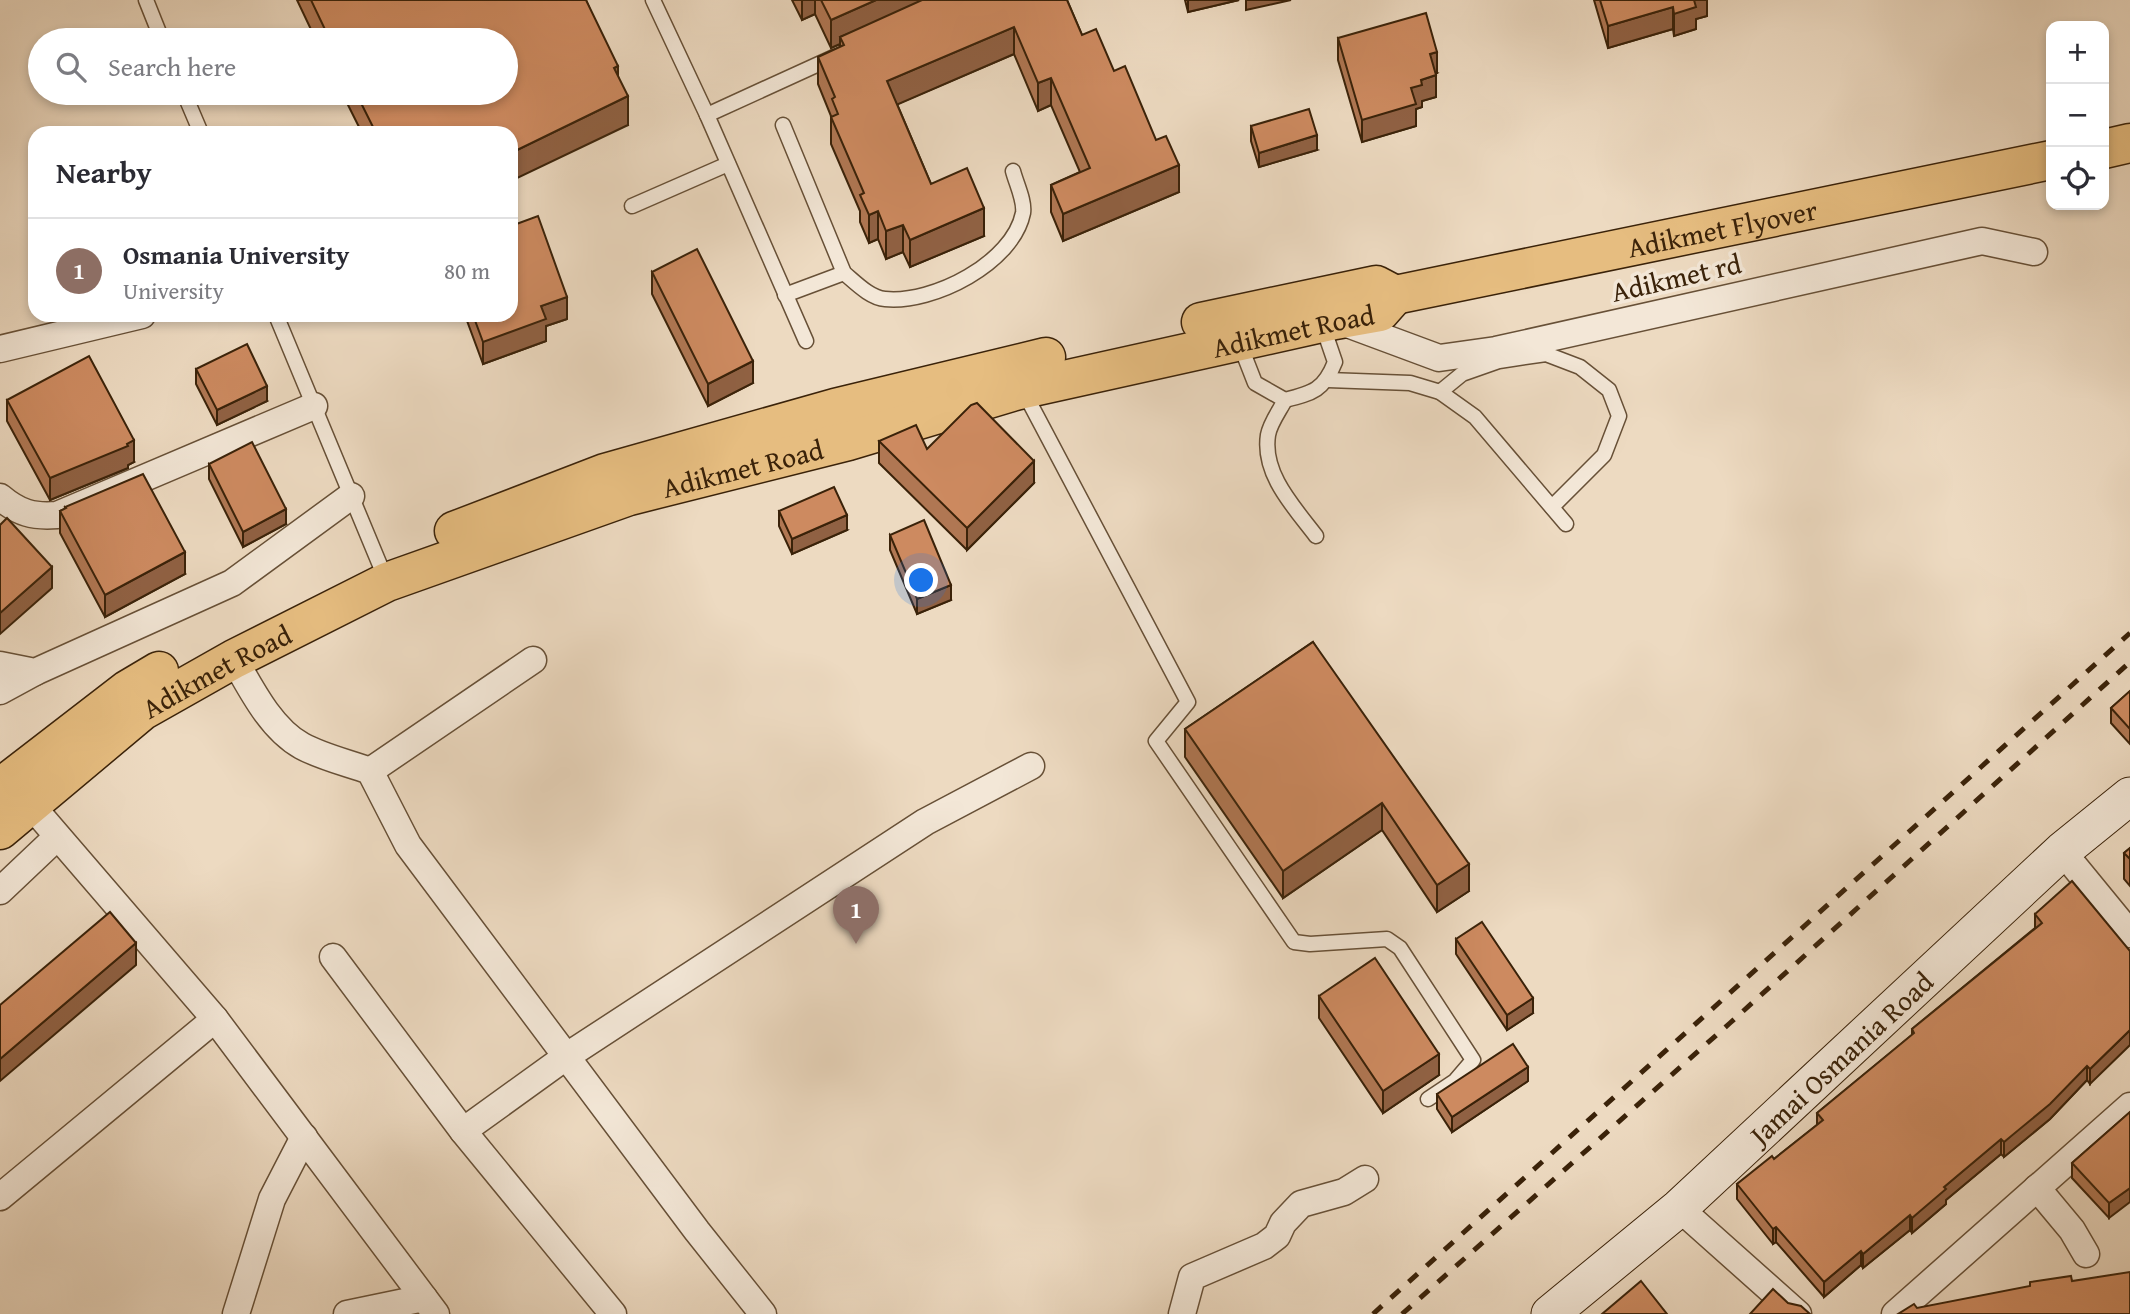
<!DOCTYPE html>
<html lang="en">
<head>
<meta charset="utf-8">
<style>
  body { margin:0; font-family:"Gentium Book Plus",serif; background:#f2f2f3; color:#2b2b33 }
  .controls { position:absolute; right:21px; top:21px; display:grid; overflow:hidden; border-radius:14px; box-shadow:0 4px 10px #0003 }
  .controls button { width:63px; height:63px; display:grid; place-items:center; padding:0; border:0; border-bottom:2px solid #e1e1e2; background:#fff; color:#2b2b33; font:35px sans-serif }
  .you { position:absolute; left:922px; top:581px; width:24px; height:24px; margin:-18px; border:5px solid #fff; border-radius:50%; background:#1a73e8; box-shadow:0 0 0 10px #1a73e833 }
  .badge { display:grid; place-items:center; width:46px; height:46px; border-radius:50%; background:#8f2418; color:#fff; font-size:23px; font-weight:700 }
  .pin { position:absolute; translate:-50% -58px; filter:drop-shadow(0 2px 4px #0008) }
  .pin::after { content:''; position:absolute; top:37px; width:24px; height:21px; background:inherit; clip-path:polygon(0 0,100% 0,50% 100%) }
  .list { margin:0; padding:0; list-style:none }
  h2 { display:flex; justify-content:space-between; align-items:center; height:91px; margin:0; padding:0 28px; font-size:30px }
  h2 small { font-size:23px; font-weight:400; color:#7c7c81 }
  .list li { display:grid; grid-template-columns:46px 1fr auto; gap:21px; align-items:center; box-sizing:border-box; height:105px; padding:0 28px; border-top:2px solid #e1e1e2 }
  .list b { display:block; font-size:26px; white-space:nowrap }
  .list p { margin:0; font-size:23px; white-space:nowrap; color:#7c7c81 }
  .list em { font-size:23px; font-style:normal; color:#7c7c81 }
  .icon { flex:none; width:38px; height:38px; fill:none; stroke:currentColor; stroke-width:2; stroke-linecap:round; stroke-linejoin:round }
  .map { position:relative; flex:none; width:2130px; height:1314px; overflow:hidden }
  .search { position:absolute; background:#fff; box-shadow:0 4px 10px #0003; left:28px; top:28px; width:490px; height:77px; display:flex; align-items:center; gap:18px; box-sizing:border-box; padding:0 24px; border-radius:38px; color:#7c7c81; font-size:26px }
  .panel { position:absolute; background:#fff; box-shadow:0 4px 10px #0003; left:28px; top:126px; width:490px; height:196px; border-radius:21px }
  .map>svg:first-child { display:block }
  .lines { fill:none; stroke-linecap:round; stroke-linejoin:round }
  .lane-casing { stroke:#675037; stroke-width:17 }
  .street-casing { stroke:#675037; stroke-width:29 }
  .secondary-casing { stroke:#3a2209; stroke-width:39 }
  .primary-casing { stroke:#3a2209; stroke-width:41 }
  .lane { stroke:#f3e7d7; stroke-width:14 }
  .street { stroke:#f3e7d7; stroke-width:26 }
  .secondary { stroke:#f3e7d7; stroke-width:37 }
  .primary { stroke:#e6bd80; stroke-width:38 }
  .rail { stroke:#3a2209; stroke-width:5; stroke-dasharray:12 12; stroke-linecap:butt }
  .wall { fill:#b07753; stroke:#3a2209; stroke-width:2 }
  .shaded-wall { fill:#906143; stroke:#3a2209; stroke-width:2 }
  .building { fill:#cd8a60; stroke:#3a2209; stroke-width:2 }
  .labels { text-anchor:middle; dominant-baseline:central; stroke-width:7; stroke-linejoin:round; paint-order:stroke }
  .street-label { font-size:28px; fill:#3a2209; stroke:#f3e7d7 }
</style>
</head>
<body>
<div class="map">
<svg width="2130" height="1314" viewBox="0 0 2130 1314">
  <rect width="100%" height="100%" fill="#eddac1"/>
  <filter id="stains"><feTurbulence type="fractalNoise" baseFrequency=".00286" numOctaves="4"/><feColorMatrix values="0 0 0 0 .2 0 0 0 0 .09 0 0 0 0 .02 0 0 0 .5 -.17"/></filter>
  <radialGradient id="worn" r=".72"><stop offset=".6" stop-color="#630" stop-opacity="0"/><stop offset="1" stop-color="#630" stop-opacity=".3"/></radialGradient>
  <g class="lines">
    <defs>
      <g id="lane">
        <polyline points="146,0 162,40"/>
        <polyline points="653,0 707,115 806,341"/>
        <polyline points="184,93 201,133"/>
        <polyline points="707,115 834,57"/>
        <path d="M783,125l61,148c11,9 26,25 41,26 48,5 128,-36 138,-86 2,-12 -7,-30 -10,-42"/>
        <polyline points="632,206 728,164"/>
        <polyline points="785,295 844,273"/>
        <polyline points="276,315 387,582"/>
        <path d="M1239,342l16,41 30,17c28,-7 39,-10 50,-38l-13,-38"/>
        <polyline points="1328,380 1410,383 1440,392 1475,417 1566,524"/>
        <polyline points="1024,392 1188,702 1156,741 1294,942 1310,944 1387,939 1400,948 1473,1060 1455,1081 1428,1099"/>
        <polyline points="1440,392 1462,374 1499,361 1546,354 1580,367 1609,390 1619,416 1604,455 1552,507"/>
        <path d="M1285,400c-5,10 -15,23 -17,35 -6,39 26,72 48,101"/>
      </g>
      <g id="street">
        <polyline points="1342,322 1439,358 1496,350 1982,241 2034,252"/>
        <polyline points="0,349 142,315"/>
        <path d="M0,497c19,16 33,20 57,18l257,-109"/>
        <path d="M234,659c17,30 37,70 68,87 20,11 46,17 68,25l38,74 289,386 66,83"/>
        <polyline points="0,665 35,672 232,583 351,496"/>
        <polyline points="0,691 35,672"/>
        <polyline points="370,771 533,660"/>
        <polyline points="30,804 215,1019 436,1314"/>
        <polyline points="2062,851 2130,934"/>
        <polyline points="0,891 57,837"/>
        <polyline points="333,957 463,1131 613,1314"/>
        <polyline points="463,1131 567,1056 925,822 1031,766"/>
        <polyline points="2037,1188 2072,1230 2086,1254"/>
        <polyline points="0,1197 215,1019"/>
        <polyline points="1679,1208 1798,1314"/>
        <polyline points="236,1314 272,1199 304,1137"/>
        <polyline points="347,1314 424,1298"/>
        <polyline points="1182,1314 1192,1277 1264,1246 1277,1236 1283,1223 1301,1204 1344,1192 1365,1179"/>
        <polyline points="1895,1314 2130,1106"/>
      </g>
      <g id="secondary">
        <path id="s1" d="M1550,1314l129,-106 383,-357 68,-55"/>
      </g>
      <g id="primary">
        <polyline points="2104,149 2130,143"/>
        <path id="s2" d="M1395,295l656,-135"/>
        <polyline points="1201,322 1376,285 1395,295"/>
        <polyline points="454,531 605,473 835,408 1046,357"/>
        <polyline points="0,788 127,690 159,671"/>
        <path id="s3" d="M0,830l142,-119 92,-52 153,-77 242,-86 219,-55 167,-50 320,-71 45,-8 15,-17"/>
      </g>
    </defs>
    <use href="#lane" class="lane-casing"/>
    <use href="#street" class="street-casing"/>
    <use href="#secondary" class="secondary-casing"/>
    <use href="#primary" class="primary-casing"/>
    <use href="#lane" class="lane"/>
    <use href="#street" class="street"/>
    <use href="#secondary" class="secondary"/>
    <use href="#primary" class="primary"/>
    <g class="rail">
      <polyline points="1373,1314 2130,633"/>
      <polyline points="1402,1314 1730,1023 2130,662"/>
    </g>
  </g>
  <g class="wall">
    <polygon points="297,0 586,0 618,76 628,125 511,133 362,133 342,93 506,93 506,40 316,40"/>
    <polygon points="792,0 1067,0 1082,35 1114,71 1179,192 1063,241 1051,212 1051,185 1080,172 1051,105 1038,111 1014,54 897,104 931,184 984,236 910,267 903,252 886,259 878,239 869,243 860,222 860,211 831,144 831,116 818,84 818,57 840,47 840,44 831,48 815,14 802,20"/>
    <polygon points="1185,0 1239,0 1188,12"/>
    <polygon points="1594,0 1707,0 1707,16 1696,19 1696,29 1674,36 1673,29 1608,48"/>
    <polygon points="1338,38 1437,73 1435,74 1436,97 1422,101 1422,107 1416,109 1416,126 1362,142 1338,60"/>
    <polygon points="1251,126 1317,150 1259,167 1251,141"/>
    <polygon points="652,272 753,383 708,406 652,294"/>
    <polygon points="466,315 511,315 567,319 546,326 546,341 483,364 466,318"/>
    <polygon points="196,369 267,401 217,425 196,384"/>
    <polygon points="7,400 134,462 128,465 128,468 50,500 7,421"/>
    <polygon points="879,441 927,449 1034,483 967,550 879,463"/>
    <polygon points="209,464 286,524 243,547 209,479"/>
    <polygon points="65,507 185,574 105,617 60,533 60,511 65,509"/>
    <polygon points="779,511 847,530 792,554 779,526"/>
    <polygon points="890,535 951,600 917,614 890,550"/>
    <polygon points="1313,642 1469,891 1437,912 1382,830 1283,898 1185,757 1185,729"/>
    <polygon points="2130,691 2130,744 2111,723 2111,708"/>
    <polygon points="2130,848 2130,886 2124,879 2124,853"/>
    <polygon points="2035,914 2130,951 2090,1084 2087,1080 2050,1119 2004,1157 2001,1154 1946,1200 1946,1204 1912,1233 1910,1230 1863,1268 1861,1265 1824,1297 1776,1242 1773,1244 1737,1199 1737,1184 1774,1159 1817,1125 1817,1113 1912,1035 1912,1029 2035,928"/>
    <polygon points="1456,939 1533,1013 1507,1030 1456,954"/>
    <polygon points="1319,996 1439,1075 1383,1113 1319,1018"/>
    <polygon points="1528,1081 1452,1132 1437,1109 1437,1094"/>
    <polygon points="2130,1112 2109,1218 2072,1178 2072,1163"/>
  </g>
  <g class="shaded-wall">
    <polygon points="802,0 815,0 815,14 802,20"/>
    <polygon points="876,0 936,0 840,37 840,44 831,48 831,20"/>
    <polygon points="1188,0 1239,0 1188,12"/>
    <polygon points="1246,0 1291,0 1246,10"/>
    <polygon points="1694,0 1707,0 1707,16 1696,19 1696,29 1674,36 1674,14"/>
    <polygon points="1673,7 1673,29 1608,48 1608,26"/>
    <polygon points="1014,27 1014,54 887,109 887,81"/>
    <polygon points="1437,52 1437,73 1430,76 1430,54"/>
    <polygon points="618,66 618,94 614,68"/>
    <polygon points="1436,75 1436,97 1422,101 1422,107 1416,109 1416,126 1362,142 1362,120 1411,88 1421,80"/>
    <polygon points="1051,78 1051,105 1038,111 1038,83"/>
    <polygon points="628,96 628,125 511,181 511,153"/>
    <polygon points="1317,135 1317,150 1259,167 1259,153"/>
    <polygon points="1179,165 1179,192 1063,241 1063,214"/>
    <polygon points="984,208 984,236 910,267 910,240"/>
    <polygon points="878,211 878,239 869,243 869,215"/>
    <polygon points="903,225 903,252 886,259 886,231"/>
    <polygon points="567,297 567,319 546,326 546,341 483,364 483,342 541,306"/>
    <polygon points="753,361 753,383 708,406 708,384"/>
    <polygon points="267,386 267,401 217,425 217,410"/>
    <polygon points="134,440 134,462 128,465 128,468 50,500 50,478"/>
    <polygon points="1034,461 1034,483 967,550 967,528"/>
    <polygon points="286,509 286,524 243,547 243,532"/>
    <polygon points="847,515 847,530 792,554 792,539"/>
    <polygon points="185,552 185,574 105,617 105,595"/>
    <polygon points="52,567 52,588 0,634 0,613"/>
    <polygon points="951,585 951,600 917,614 917,599"/>
    <polygon points="1382,803 1382,830 1283,898 1283,871"/>
    <polygon points="1469,864 1469,891 1437,912 1437,885"/>
    <polygon points="136,943 136,965 0,1081 0,1059"/>
    <polygon points="1533,998 1533,1013 1507,1030 1507,1015"/>
    <polygon points="2130,1030 2130,1045 2090,1084 2090,1069"/>
    <polygon points="1439,1054 1439,1075 1383,1113 1383,1091"/>
    <polygon points="2087,1066 2087,1080 2050,1119 2004,1157 2004,1142"/>
    <polygon points="1528,1067 1528,1081 1452,1132 1452,1117"/>
    <polygon points="2001,1139 2001,1154 1946,1200 1946,1204 1912,1233 1912,1218 1944,1187"/>
    <polygon points="2130,1188 2130,1202 2109,1218 2109,1203"/>
    <polygon points="1910,1215 1910,1230 1863,1268 1863,1254"/>
    <polygon points="1776,1227 1776,1242 1773,1244 1773,1229"/>
    <polygon points="1861,1251 1861,1265 1824,1297 1824,1282"/>
  </g>
  <g class="building">
    <polygon points="311,0 586,0 618,66 614,68 628,96 511,153 511,133 376,133 356,93 506,93 506,40 330,40"/>
    <polygon points="821,0 876,0 831,20"/>
    <polygon points="922,0 1067,0 1082,35 1096,29 1114,71 1125,66 1156,140 1166,136 1179,165 1063,214 1051,185 1090,168 1051,78 1038,83 1014,27 887,81 931,184 967,168 984,208 910,240 903,225 886,231 878,211 869,215 860,195 864,193 831,117 838,114 832,99 835,97 818,57 844,45 840,37"/>
    <polygon points="1600,0 1694,0 1696,7 1674,14 1673,7 1608,26"/>
    <polygon points="1426,13 1437,52 1430,54 1436,75 1421,80 1422,85 1411,88 1416,104 1362,120 1338,38"/>
    <polygon points="1309,109 1317,135 1259,153 1251,126"/>
    <polygon points="538,216 567,297 541,306 546,319 483,342 473,315 511,315 511,226"/>
    <polygon points="697,249 753,361 708,384 652,272"/>
    <polygon points="247,344 267,386 217,410 196,369"/>
    <polygon points="89,356 134,440 127,444 128,446 50,478 7,400"/>
    <polygon points="977,403 1034,461 967,528 879,441 916,425 927,449 971,405"/>
    <polygon points="252,442 286,509 243,532 209,464"/>
    <polygon points="143,474 185,552 105,595 60,511 66,508 65,507"/>
    <polygon points="834,487 847,515 792,539 779,511"/>
    <polygon points="7,518 52,567 0,613 0,525"/>
    <polygon points="924,520 951,585 917,599 890,535"/>
    <polygon points="1313,642 1469,864 1437,885 1382,803 1283,871 1185,729"/>
    <polygon points="2130,691 2130,729 2111,708"/>
    <polygon points="2130,848 2130,859 2124,853"/>
    <polygon points="2072,881 2130,951 2130,1030 2090,1069 2087,1066 2050,1104 2004,1142 2001,1139 1944,1187 1946,1189 1912,1218 1910,1215 1863,1254 1861,1251 1824,1282 1776,1227 1773,1229 1737,1184 1772,1156 1774,1159 1823,1120 1817,1113 1914,1033 1912,1029 2042,923 2035,914"/>
    <polygon points="110,912 136,943 0,1059 0,1005"/>
    <polygon points="1482,922 1533,998 1507,1015 1456,939"/>
    <polygon points="1375,958 1439,1054 1383,1091 1319,996"/>
    <polygon points="1513,1044 1528,1067 1452,1117 1437,1094"/>
    <polygon points="2130,1112 2130,1188 2109,1203 2072,1163"/>
    <polygon points="2130,1272 2130,1314 1898,1314 1914,1304 1917,1308 2030,1286 2030,1282 2071,1276 2072,1281"/>
    <polygon points="1641,1281 1667,1314 1602,1314"/>
    <polygon points="1773,1289 1788,1303 1801,1306 1810,1314 1750,1314"/>
  </g>
  <g class="labels">
    <g class="street-label">
      <text stroke="none"><textPath href="#s2" startOffset="334">Adikmet Flyover</textPath></text>
      <text transform="translate(1676 277) rotate(-13)">Adikmet rd</text>
      <text stroke="none"><textPath href="#s3" startOffset="1404">Adikmet Road</textPath></text>
      <text stroke="none"><textPath href="#s3" startOffset="836">Adikmet Road</textPath></text>
      <text stroke="none"><textPath href="#s3" startOffset="270">Adikmet Road</textPath></text>
      <text stroke="none"><textPath href="#s1" startOffset="388">Jamai Osmania Road</textPath></text>
    </g>
  </g>
  <rect width="100%" height="100%" filter="url(#stains)"/>
  <rect width="100%" height="100%" fill="url(#worn)"/>
</svg>
<div class="controls">
<button>+</button>
<button>−</button>
<button><svg class="icon" aria-label="locate" viewBox="0 0 24 24"><circle cx="12" cy="12" r="6"/><path d="M12 2v4M12 18v4M2 12h4M18 12h4"/></svg></button>
</div>
<div class="you"></div>
<div class="pin badge" style="left:856px;top:944px;background:#8d6e63">1</div>
<div class="search"><svg class="icon" aria-label="search" viewBox="0 0 24 24"><circle cx="10" cy="10" r="6"/><path d="M15 15l6 6"/></svg>Search here</div>
<section class="panel">
<h2>Nearby<small></small></h2>
<ul class="list">
<li><span class="badge" style="background:#8d6e63">1</span><div><b>Osmania University</b><p>University</p></div><em>80 m</em></li>
</ul>
</section>
</div>
</body>
</html>
